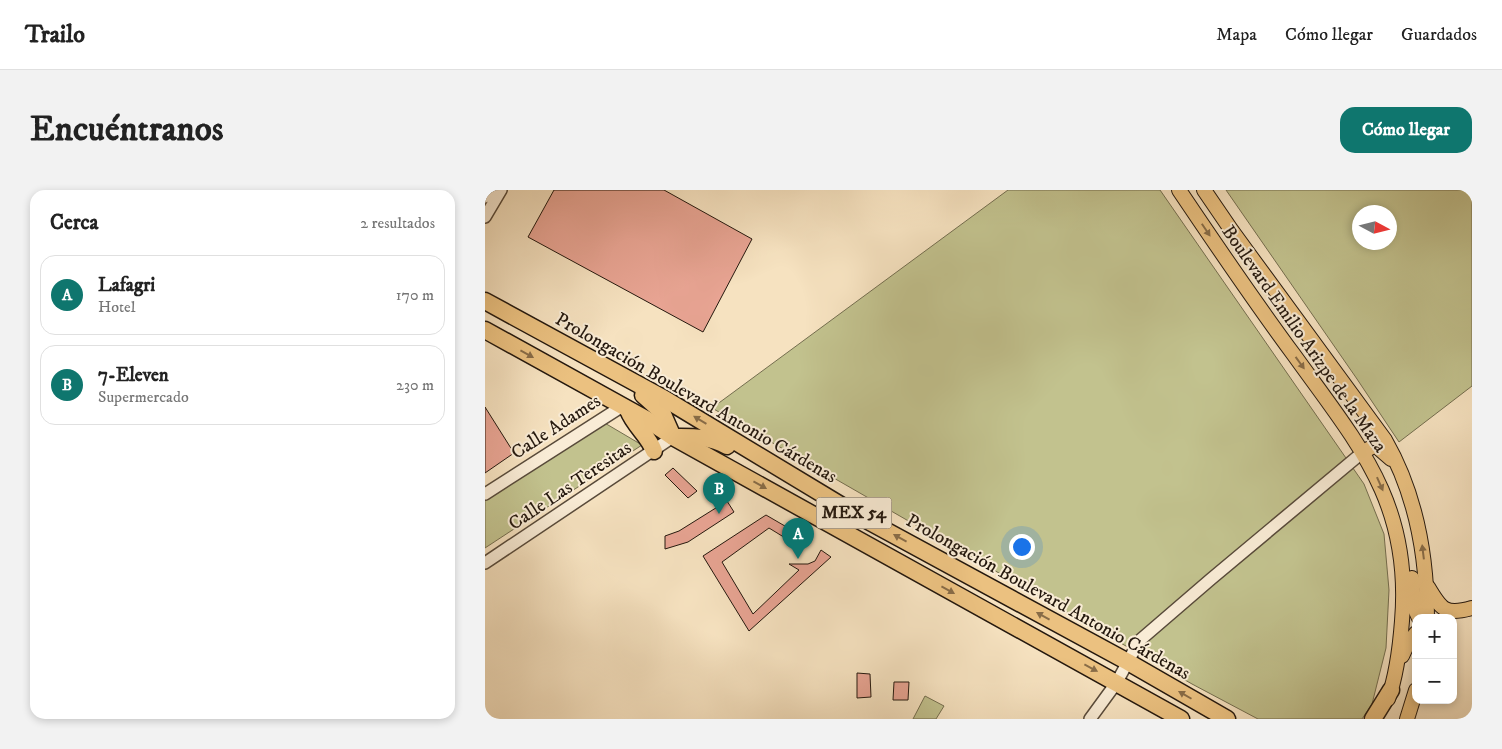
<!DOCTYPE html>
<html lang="es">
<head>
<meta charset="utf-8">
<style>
  body { margin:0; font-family:"IM FELL DW Pica",serif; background:#f2f2f2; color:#222 }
  .controls { position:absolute; right:15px; bottom:15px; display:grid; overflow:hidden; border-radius:10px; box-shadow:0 2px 8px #0003 }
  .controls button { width:45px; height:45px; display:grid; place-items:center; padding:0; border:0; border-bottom:1px solid #e0e0e0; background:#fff; color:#222; font:25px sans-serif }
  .compass { position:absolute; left:867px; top:15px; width:45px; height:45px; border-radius:50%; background:#fff; box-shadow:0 2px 8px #0003; rotate:97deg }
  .you { position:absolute; left:536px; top:356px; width:18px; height:18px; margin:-12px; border:4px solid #fff; border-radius:50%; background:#1a73e8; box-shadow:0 0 0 8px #1a73e833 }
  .badge { display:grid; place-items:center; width:32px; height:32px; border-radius:50%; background:#0f766e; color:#fff; font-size:16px; font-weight:700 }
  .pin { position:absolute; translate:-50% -41px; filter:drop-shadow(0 1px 2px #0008) }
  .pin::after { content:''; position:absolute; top:26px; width:18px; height:15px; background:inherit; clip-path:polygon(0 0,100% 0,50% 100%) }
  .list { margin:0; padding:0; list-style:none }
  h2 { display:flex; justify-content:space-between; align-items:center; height:65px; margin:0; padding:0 20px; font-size:21px }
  h2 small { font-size:16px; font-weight:400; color:#767676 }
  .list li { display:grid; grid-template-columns:32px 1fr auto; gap:15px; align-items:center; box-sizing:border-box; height:80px; margin:0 10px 10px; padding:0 10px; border:1px solid #e0e0e0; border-radius:15px }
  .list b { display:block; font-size:19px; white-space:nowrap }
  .list p { margin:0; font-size:16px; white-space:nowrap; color:#767676 }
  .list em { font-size:16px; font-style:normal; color:#767676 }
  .map { position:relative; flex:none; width:987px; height:529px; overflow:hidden; border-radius:15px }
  header { display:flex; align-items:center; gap:30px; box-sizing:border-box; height:70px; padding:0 25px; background:#fff; border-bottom:1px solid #e0e0e0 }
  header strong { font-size:24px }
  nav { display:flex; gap:28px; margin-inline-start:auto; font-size:18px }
  .intro { display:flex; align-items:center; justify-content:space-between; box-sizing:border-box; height:120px; padding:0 30px }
  h1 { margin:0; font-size:35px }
  .button { padding:12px 22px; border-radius:15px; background:#0f766e; color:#fff; font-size:18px; font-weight:700 }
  main { display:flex; gap:30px; padding:0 30px }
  aside { flex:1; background:#fff; border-radius:15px; box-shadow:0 2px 8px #0003 }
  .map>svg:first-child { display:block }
  .green { fill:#c2c28e; stroke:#736d4e; fill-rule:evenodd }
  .building { fill:#e8a493; stroke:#24180e }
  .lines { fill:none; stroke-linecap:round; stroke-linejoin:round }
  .minor-casing { stroke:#584a3a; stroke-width:14 }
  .major-casing { stroke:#24180e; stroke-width:16 }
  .highway-casing { stroke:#24180e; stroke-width:19 }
  .minor { stroke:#f9ecd6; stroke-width:11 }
  .major { stroke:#ebc180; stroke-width:14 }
  .highway { stroke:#ebc180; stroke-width:16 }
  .oneway { fill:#886c47 }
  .labels { text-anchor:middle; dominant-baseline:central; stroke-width:4; stroke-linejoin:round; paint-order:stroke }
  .shield { fill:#f9ecd6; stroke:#64584a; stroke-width:1 }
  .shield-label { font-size:18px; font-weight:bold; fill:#24180e }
  .street-label { font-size:19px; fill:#24180e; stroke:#f9ecd6 }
</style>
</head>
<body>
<header>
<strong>Trailo</strong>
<nav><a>Mapa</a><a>Cómo llegar</a><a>Guardados</a></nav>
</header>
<div class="intro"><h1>Encuéntranos</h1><a class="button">Cómo llegar</a></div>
<main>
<aside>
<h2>Cerca<small>2 resultados</small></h2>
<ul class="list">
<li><span class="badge">A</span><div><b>Lafagri</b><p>Hotel</p></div><em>170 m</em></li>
<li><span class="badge">B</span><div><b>7-Eleven</b><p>Supermercado</p></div><em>230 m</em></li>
</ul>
</aside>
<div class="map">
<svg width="987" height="529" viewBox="0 0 987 529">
  <rect width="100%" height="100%" fill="#f6e2c0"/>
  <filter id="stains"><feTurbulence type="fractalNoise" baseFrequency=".004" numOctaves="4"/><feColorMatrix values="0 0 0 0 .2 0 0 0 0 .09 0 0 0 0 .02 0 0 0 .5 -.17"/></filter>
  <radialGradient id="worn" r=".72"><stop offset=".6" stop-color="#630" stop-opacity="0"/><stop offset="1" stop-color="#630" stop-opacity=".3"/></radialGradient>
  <g class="green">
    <polygon points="523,0 675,0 879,294 899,344 904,400 901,458 887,514 877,529 773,529 707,494 227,218"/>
    <path d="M741,0h246v196l-73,56 -42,-63zM904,22v30h-30v-30z"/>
    <polygon points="118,232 157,255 0,358 0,310"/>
    <polygon points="440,506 459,516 451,529 428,529"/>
  </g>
  <g class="building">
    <polygon points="69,0 179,0 267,49 218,142 43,47"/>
    <polygon points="0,217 29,263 0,283"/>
    <polygon points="188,278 212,301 203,308 180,285"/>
    <polygon points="242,311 249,322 203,352 180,359 180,346 194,341"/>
    <polygon points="281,325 317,346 315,357 284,338 237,372 268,424 314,380 304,374 323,374 330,371 336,360 346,367 264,441 218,366"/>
    <polygon points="372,483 385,484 386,507 372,508"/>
    <polygon points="409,492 424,492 423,510 408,510"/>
  </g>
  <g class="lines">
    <defs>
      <g id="minor">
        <polyline points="0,7 4,0"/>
        <polyline points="0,27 16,0"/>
        <polyline points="0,304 136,217"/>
        <polyline points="0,373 188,247"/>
        <polyline points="605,529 632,492 654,451 726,389 878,262"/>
      </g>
      <g id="major">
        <path d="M694,0c37,55 75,111 115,165 64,89 118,148 108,266 -2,26 -5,53 -14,78"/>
        <path d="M719,0l28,41 153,209c31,54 42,116 42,178"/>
        <polyline points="878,262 887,257 891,256 906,269"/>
        <polyline points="927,388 929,417 934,428"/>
        <path d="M943,397c13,22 17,29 44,21"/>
        <polyline points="917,466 923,453 931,443"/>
        <polyline points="922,529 931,500"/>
      </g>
      <g id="highway">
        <polyline points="0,111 180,209 372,325 643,472 742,529"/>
        <polyline points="0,140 161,229 188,247 696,529"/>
        <path d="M158,205l19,17 11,25c20,0 36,-1 54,9"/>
        <path d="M143,220c6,16 20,25 26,41"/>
        <polyline points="888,529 906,500"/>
      </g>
    </defs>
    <use href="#minor" class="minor-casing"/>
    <use href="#major" class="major-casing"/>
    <use href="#highway" class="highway-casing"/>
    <use href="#minor" class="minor"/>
    <use href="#major" class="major"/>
    <use href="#highway" class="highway"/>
  </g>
  <defs><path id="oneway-solid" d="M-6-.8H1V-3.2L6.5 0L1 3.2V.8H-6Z" transform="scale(1.25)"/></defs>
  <g class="oneway">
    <use href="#oneway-solid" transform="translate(721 40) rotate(56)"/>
    <use href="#oneway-solid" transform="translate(42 164) rotate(29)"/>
    <use href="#oneway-solid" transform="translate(815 173) rotate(54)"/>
    <use href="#oneway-solid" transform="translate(215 230) rotate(-149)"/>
    <use href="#oneway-solid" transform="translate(895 294) rotate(66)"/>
    <use href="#oneway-solid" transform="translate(275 295) rotate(29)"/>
    <use href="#oneway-solid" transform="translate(415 348) rotate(-151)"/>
    <use href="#oneway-solid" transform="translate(938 362) rotate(-97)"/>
    <use href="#oneway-solid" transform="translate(463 400) rotate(29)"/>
    <use href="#oneway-solid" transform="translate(558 426) rotate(-151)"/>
    <use href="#oneway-solid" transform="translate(606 478) rotate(28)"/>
    <use href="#oneway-solid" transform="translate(700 505) rotate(-150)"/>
  </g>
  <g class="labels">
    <rect class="shield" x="331.5" y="307.5" width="75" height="31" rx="4"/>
    <g class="shield-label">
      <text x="369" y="323">MEX 54</text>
    </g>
    <g class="street-label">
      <text transform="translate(819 149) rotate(55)">Boulevard Emilio Arizpe de la Maza</text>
      <text transform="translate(211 208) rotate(30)">Prolongación Boulevard Antonio Cárdenas</text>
      <text transform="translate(71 237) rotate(-33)">Calle Adames</text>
      <text transform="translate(85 296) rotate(-34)">Calle Las Teresitas</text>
      <text transform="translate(563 407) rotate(29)">Prolongación Boulevard Antonio Cárdenas</text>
    </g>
  </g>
  <rect width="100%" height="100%" filter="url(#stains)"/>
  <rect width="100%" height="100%" fill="url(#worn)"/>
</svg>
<div class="controls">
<button>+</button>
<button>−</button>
</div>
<svg class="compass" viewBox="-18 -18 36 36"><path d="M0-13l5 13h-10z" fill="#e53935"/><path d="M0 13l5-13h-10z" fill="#767676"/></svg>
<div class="you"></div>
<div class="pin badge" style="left:313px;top:369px">A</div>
<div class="pin badge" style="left:234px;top:324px">B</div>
</div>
</main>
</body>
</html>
